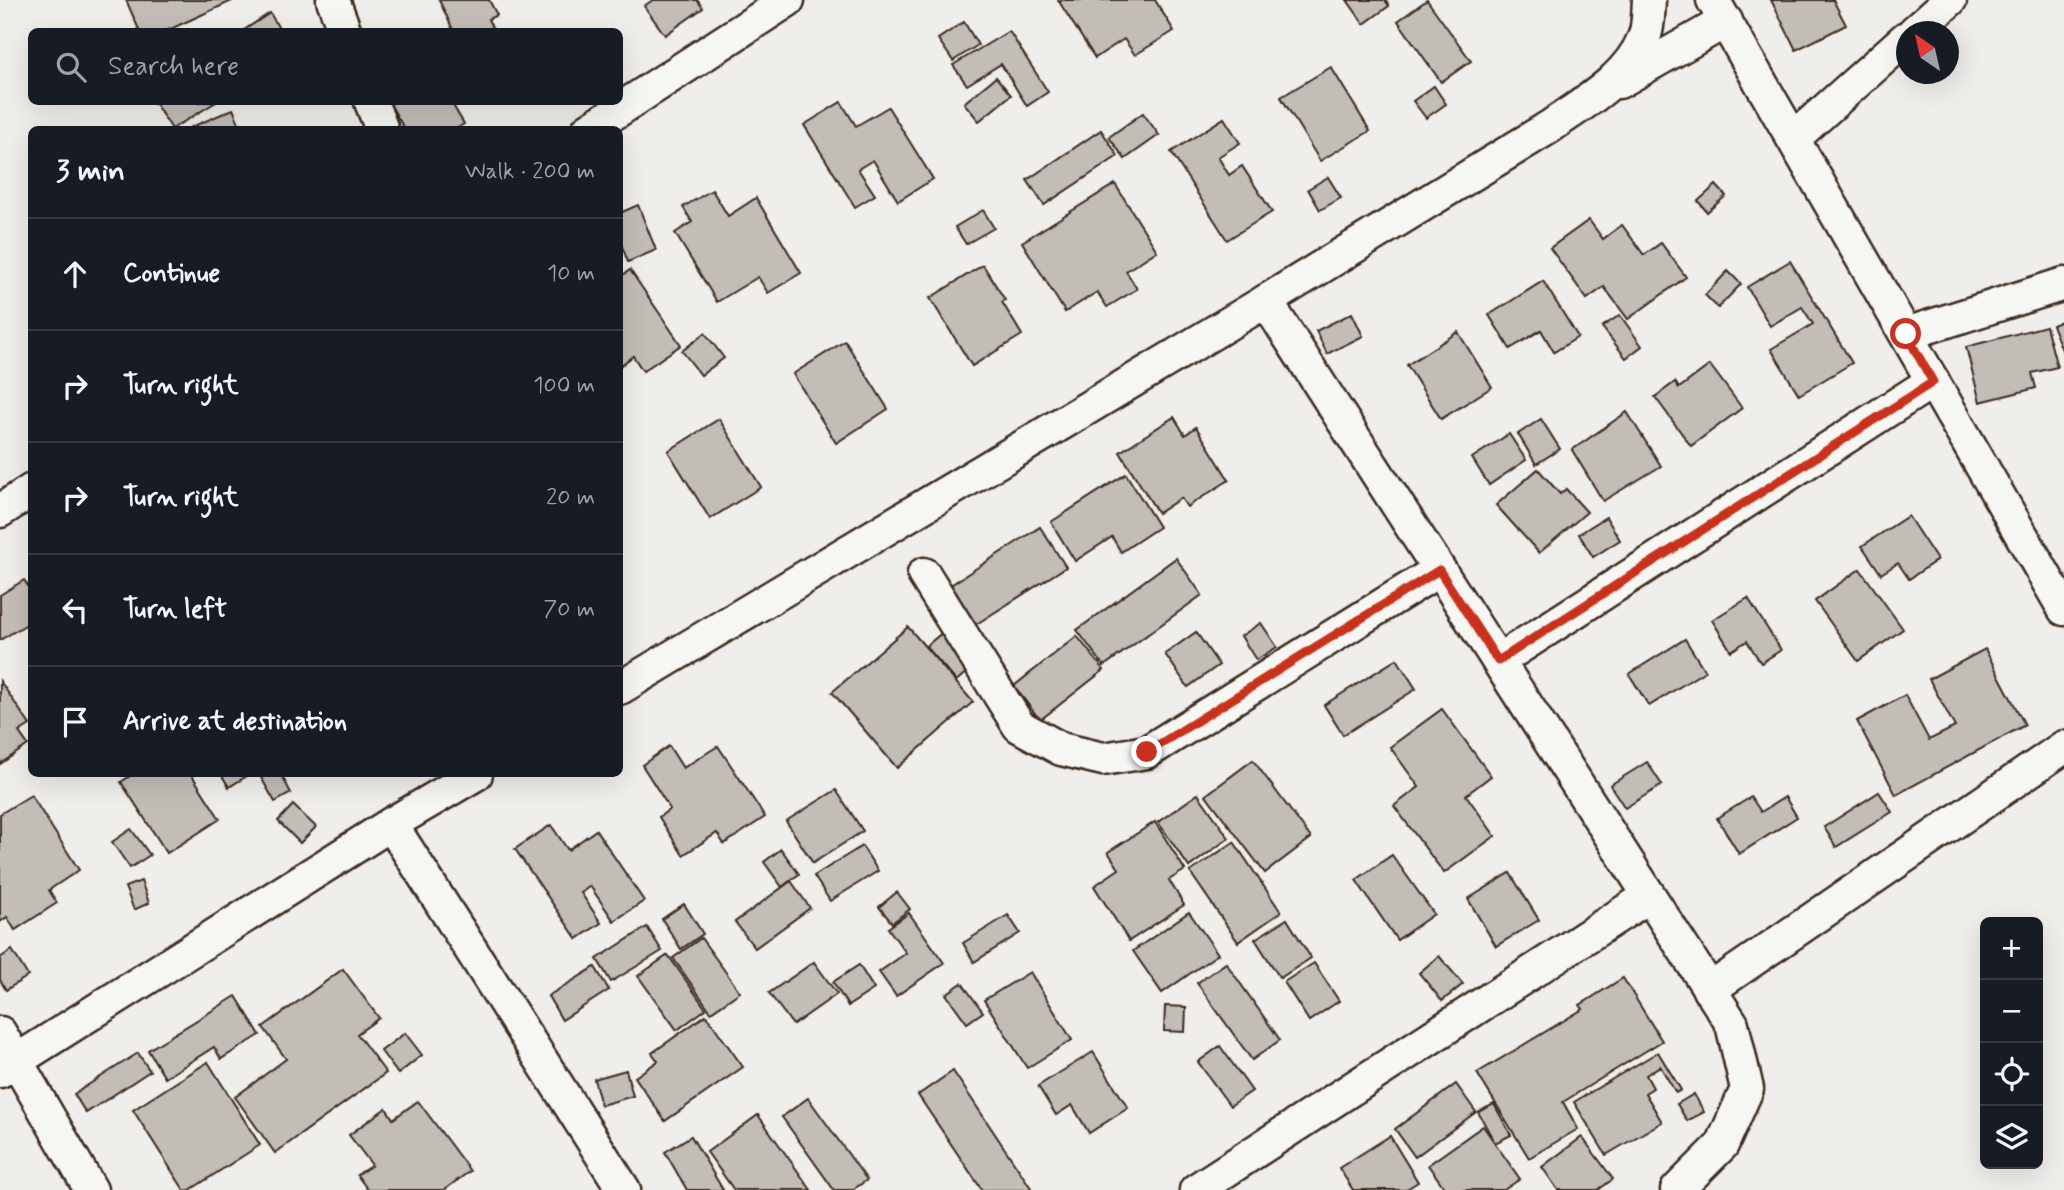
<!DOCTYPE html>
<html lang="en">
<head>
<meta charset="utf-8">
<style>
  body { margin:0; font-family:Mynerve,sans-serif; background:#242831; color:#f1f3f6 }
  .controls { position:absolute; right:21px; bottom:21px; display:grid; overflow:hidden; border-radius:10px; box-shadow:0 7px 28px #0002 }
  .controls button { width:63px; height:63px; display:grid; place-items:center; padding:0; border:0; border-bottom:2px solid #363941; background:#171b24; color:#f1f3f6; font:35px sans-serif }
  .compass { position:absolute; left:1896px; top:21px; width:63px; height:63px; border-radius:50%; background:#171b24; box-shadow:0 7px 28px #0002; rotate:326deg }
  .stop { position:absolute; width:21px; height:21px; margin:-16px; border:5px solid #c8321e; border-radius:50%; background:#fff }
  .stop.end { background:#c8321e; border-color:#fff; box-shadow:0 2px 7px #0008 }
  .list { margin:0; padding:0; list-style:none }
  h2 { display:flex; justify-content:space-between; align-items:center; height:91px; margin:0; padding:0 28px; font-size:30px }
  h2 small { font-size:23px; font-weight:400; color:#9ea1a6 }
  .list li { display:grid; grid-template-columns:46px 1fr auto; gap:21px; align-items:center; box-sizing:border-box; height:112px; padding:0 28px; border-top:2px solid #363941 }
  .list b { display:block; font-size:26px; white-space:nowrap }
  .list em { font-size:23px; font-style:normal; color:#9ea1a6 }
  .icon { flex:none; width:38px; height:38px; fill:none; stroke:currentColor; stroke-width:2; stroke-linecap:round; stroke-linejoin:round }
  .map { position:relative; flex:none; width:2064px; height:1190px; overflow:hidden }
  .search { position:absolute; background:#171b24; box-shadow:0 7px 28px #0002; left:28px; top:28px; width:595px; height:77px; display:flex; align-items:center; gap:18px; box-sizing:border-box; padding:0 24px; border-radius:10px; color:#9ea1a6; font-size:26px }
  .panel { position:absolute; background:#171b24; box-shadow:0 7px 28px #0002; left:28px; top:126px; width:595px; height:651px; border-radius:10px }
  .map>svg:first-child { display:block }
  .building { fill:#c2bdb7; stroke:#3b2a1e; stroke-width:2 }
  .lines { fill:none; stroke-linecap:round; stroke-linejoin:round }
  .street-casing { stroke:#3b2a1e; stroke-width:37 }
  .street { stroke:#f6f6f2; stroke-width:32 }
  .route { stroke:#c8321e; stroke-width:9 }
</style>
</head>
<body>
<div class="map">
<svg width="2064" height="1190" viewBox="0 0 2064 1190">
  <rect width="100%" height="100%" fill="#efeeea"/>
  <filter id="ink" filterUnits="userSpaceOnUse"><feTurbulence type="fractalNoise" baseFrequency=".0143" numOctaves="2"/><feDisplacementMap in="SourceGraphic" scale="14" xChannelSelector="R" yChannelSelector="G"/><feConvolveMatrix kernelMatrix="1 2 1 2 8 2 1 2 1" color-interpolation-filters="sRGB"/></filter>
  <g filter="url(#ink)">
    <g class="building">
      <polygon points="126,0 234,0 164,32 140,32"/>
      <polygon points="439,0 489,0 497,15 488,19 494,32 454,32"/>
      <polygon points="653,0 697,0 703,8 665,35 644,6"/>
      <polygon points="1058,0 1155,0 1174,31 1135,55 1124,39 1095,58"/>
      <polygon points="1347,0 1385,0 1389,6 1364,24"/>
      <polygon points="1427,0 1471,61 1441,82 1398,21"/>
      <polygon points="1771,0 1833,0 1846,25 1796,50"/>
      <polygon points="270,13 281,32 241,32"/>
      <polygon points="964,22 978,45 953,61 938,39"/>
      <polygon points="1009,31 1048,92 1027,106 1001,64 967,85 953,65"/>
      <polygon points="1331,67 1370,131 1320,161 1281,97"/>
      <polygon points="996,77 1011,95 979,121 964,103"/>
      <polygon points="1434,86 1446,104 1426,118 1413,101"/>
      <polygon points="154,102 216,102 172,129"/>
      <polygon points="394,102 451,102 464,124 454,130 405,130 390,104"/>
      <polygon points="841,102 856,126 888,107 933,179 898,201 873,160 858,169 875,195 855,207 804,125"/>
      <polygon points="233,109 242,130 185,130"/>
      <polygon points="1143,113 1159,135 1125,159 1109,137"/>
      <polygon points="1224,118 1240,143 1218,157 1229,175 1242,166 1272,212 1227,240 1171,152"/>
      <polygon points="1101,130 1118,156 1044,205 1027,180"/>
      <polygon points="1328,177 1341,198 1320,210 1308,189"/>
      <polygon points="1115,184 1157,251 1126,271 1137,289 1107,307 1097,292 1065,312 1022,242"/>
      <polygon points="1716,185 1726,196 1707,212 1698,201"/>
      <polygon points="712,190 728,216 756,198 801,273 768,293 758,277 717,302 675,233 692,222 683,207"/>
      <polygon points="638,205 656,250 628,262 620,241 620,213"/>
      <polygon points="983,210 994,228 966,244 955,227"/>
      <polygon points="1589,220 1603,239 1622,225 1644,255 1661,243 1686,277 1628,319 1604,287 1587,299 1550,248"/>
      <polygon points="1790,261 1852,363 1799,395 1771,349 1813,324 1802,307 1770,326 1747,287"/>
      <polygon points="983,265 1005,300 1002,302 1022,335 972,366 930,298"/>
      <polygon points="630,270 681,345 643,371 633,356 620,366 620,277"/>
      <polygon points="1728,271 1741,284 1718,308 1705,295"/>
      <polygon points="1543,281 1578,337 1554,352 1541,330 1510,349 1489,315"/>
      <polygon points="1352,313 1363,336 1327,354 1316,331"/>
      <polygon points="1620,315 1642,346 1626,358 1602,327"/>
      <polygon points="2064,320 2064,355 2052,325"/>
      <polygon points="2046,326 2057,367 2032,373 2036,388 1980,402 1966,347"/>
      <polygon points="1458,332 1492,387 1441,419 1407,365"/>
      <polygon points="705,333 724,358 701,375 682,351"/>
      <polygon points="845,341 888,409 836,443 793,374"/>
      <polygon points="1710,365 1742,408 1691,446 1655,397 1675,382 1679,388"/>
      <polygon points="1627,412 1661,466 1603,501 1572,450"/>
      <polygon points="1174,417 1185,435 1196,427 1229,480 1187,507 1181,498 1158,513 1120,452"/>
      <polygon points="719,419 761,487 710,519 668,451"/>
      <polygon points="1541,419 1560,449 1536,464 1518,434"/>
      <polygon points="1509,434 1526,460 1489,485 1472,458"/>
      <polygon points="1538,469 1560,494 1566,489 1587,512 1539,553 1496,505"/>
      <polygon points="1126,474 1159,527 1121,552 1112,537 1075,561 1051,522"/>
      <polygon points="1908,516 1937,560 1909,579 1898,563 1881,574 1862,546"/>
      <polygon points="1606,517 1620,540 1593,557 1579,534"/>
      <polygon points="1040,527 1066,567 975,625 949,586"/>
      <polygon points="1176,558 1202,595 1104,666 1077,630"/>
      <polygon points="1860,569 1903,629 1858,661 1815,601"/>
      <polygon points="24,580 32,592 32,621 0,640 0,595"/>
      <polygon points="1748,598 1781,650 1761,663 1747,641 1731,651 1712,620"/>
      <polygon points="1261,623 1277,647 1256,660 1241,636"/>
      <polygon points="908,627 973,702 897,768 832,692"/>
      <polygon points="948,628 978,663 956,681 926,646"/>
      <polygon points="1196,632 1219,665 1188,687 1165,654"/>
      <polygon points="1077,636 1104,670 1040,720 1014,686"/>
      <polygon points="1685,639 1705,671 1649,706 1629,674"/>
      <polygon points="1985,649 2025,725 1896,795 1857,721 1905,695 1929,740 1955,727 1929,679"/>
      <polygon points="1397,659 1416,689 1343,735 1324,705"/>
      <polygon points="0,681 30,725 19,732 28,745 0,764"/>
      <polygon points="1442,709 1491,776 1466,795 1495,836 1444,873 1394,806 1419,787 1390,747"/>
      <polygon points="669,746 683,768 718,746 765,817 724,844 717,833 683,855 659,817 670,809 642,765"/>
      <polygon points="1253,760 1311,838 1265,873 1206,795"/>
      <polygon points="1647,762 1662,785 1625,808 1610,785"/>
      <polygon points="133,774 191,774 220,819 167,853 121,782"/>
      <polygon points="221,774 250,774 229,787"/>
      <polygon points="259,774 281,774 291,793 275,802"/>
      <polygon points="836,790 863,831 813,863 786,821"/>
      <polygon points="1879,792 1892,812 1836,847 1824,827"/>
      <polygon points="1198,794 1229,838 1189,867 1158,822"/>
      <polygon points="31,795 79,870 49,890 57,903 15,930 7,917 0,922 0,814"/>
      <polygon points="1751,797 1761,812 1785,797 1797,817 1739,854 1717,818"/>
      <polygon points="293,805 316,827 300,843 278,821"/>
      <polygon points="1155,822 1185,870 1169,880 1184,905 1129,941 1094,886 1119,869 1108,852"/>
      <polygon points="551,825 568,850 596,830 644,901 614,921 590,886 581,893 601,923 577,939 515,849"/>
      <polygon points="131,829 150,855 130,868 112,842"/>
      <polygon points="1234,842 1281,912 1238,942 1190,872"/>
      <polygon points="862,846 878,871 830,901 814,876"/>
      <polygon points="781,849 799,874 782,887 764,862"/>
      <polygon points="1392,855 1434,914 1397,940 1356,880"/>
      <polygon points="1510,873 1539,920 1496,946 1468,899"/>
      <polygon points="141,881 149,903 134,910 125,887"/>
      <polygon points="791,881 810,908 755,948 735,922"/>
      <polygon points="897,892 910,909 892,923 879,907"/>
      <polygon points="684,904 703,934 681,949 662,919"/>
      <polygon points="1189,912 1218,954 1162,993 1133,951"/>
      <polygon points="909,913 944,963 896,996 879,972 906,953 888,928"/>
      <polygon points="1008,915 1020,933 974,962 963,943"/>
      <polygon points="1287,919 1311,958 1280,978 1255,939"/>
      <polygon points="647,927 662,951 611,982 597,959"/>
      <polygon points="701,938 740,992 711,1012 673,958"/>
      <polygon points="12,950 28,976 6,990 0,980 0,958"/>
      <polygon points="668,955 706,1009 677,1030 638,976"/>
      <polygon points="1439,956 1463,984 1442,1001 1419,973"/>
      <polygon points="814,962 837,994 793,1025 769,993"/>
      <polygon points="1226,963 1280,1040 1252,1060 1197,983"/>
      <polygon points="1314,963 1339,1001 1309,1021 1284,982"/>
      <polygon points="859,965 874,989 848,1006 833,982"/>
      <polygon points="595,967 609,990 562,1020 548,996"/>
      <polygon points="343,969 379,1018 357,1034 386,1073 275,1153 235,1097 286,1059 263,1027"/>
      <polygon points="1030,972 1072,1040 1027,1068 984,1000"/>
      <polygon points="1623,978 1662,1041 1563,1102 1578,1129 1529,1158 1477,1073 1583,1009 1580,1005"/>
      <polygon points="962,983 983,1012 967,1023 946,994"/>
      <polygon points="236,996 260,1035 221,1059 214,1047 165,1078 148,1050"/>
      <polygon points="1165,1006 1186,1007 1185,1032 1164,1031"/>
      <polygon points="706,1015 743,1067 665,1121 635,1077 658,1061 652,1053"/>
      <polygon points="405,1033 422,1055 398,1074 381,1051"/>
      <polygon points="1220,1046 1252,1091 1230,1106 1198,1062"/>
      <polygon points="1093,1052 1128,1108 1089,1133 1072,1105 1056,1115 1038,1086"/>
      <polygon points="1658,1052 1681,1090 1676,1093 1660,1066 1646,1075 1653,1088 1645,1093 1662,1122 1606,1155 1574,1102"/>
      <polygon points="138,1053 150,1071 86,1113 74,1094"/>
      <polygon points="208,1062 260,1145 190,1190 184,1190 133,1110"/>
      <polygon points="626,1070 633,1096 601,1105 594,1079"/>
      <polygon points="953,1071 1031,1188 1028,1190 982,1190 918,1095"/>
      <polygon points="1456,1084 1476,1112 1415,1157 1395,1129"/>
      <polygon points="1694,1094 1704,1112 1687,1121 1677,1104"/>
      <polygon points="808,1098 867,1180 852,1190 834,1190 782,1117"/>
      <polygon points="418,1101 470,1171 444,1190 368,1190 357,1175 372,1165 349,1135 386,1108 393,1119"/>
      <polygon points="1494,1104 1511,1135 1495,1143 1478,1112"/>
      <polygon points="758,1115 811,1190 734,1190 707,1152"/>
      <polygon points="1483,1126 1520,1179 1504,1190 1446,1190 1428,1165"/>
      <polygon points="691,1136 723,1190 687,1190 665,1152"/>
      <polygon points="1390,1136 1418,1182 1405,1190 1353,1190 1339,1168"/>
      <polygon points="1582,1137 1613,1179 1598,1190 1558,1190 1542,1167"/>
    </g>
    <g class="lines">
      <defs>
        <g id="street">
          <polyline points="333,0 345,32"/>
          <polyline points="1713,0 2064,609"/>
          <polyline points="1914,32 1950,0"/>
          <polyline points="1619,82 1726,21"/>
          <polyline points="371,102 382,130"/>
          <polyline points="588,130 788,0"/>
          <polyline points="1794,138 1906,38"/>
          <polyline points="1266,301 1732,1024 1747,1089 1722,1145 1677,1190"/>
          <polyline points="1906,334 2064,284"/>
          <polyline points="0,511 32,490"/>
          <polyline points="924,574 1019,726 1061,749 1103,759 1147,752 1439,570"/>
          <polyline points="1498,661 1933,381"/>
          <path d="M620,688l646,-387 285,-175c34,-24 77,-48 93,-88 5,-11 4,-27 5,-38"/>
          <polyline points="391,824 624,1190"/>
          <polyline points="1709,990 2064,747"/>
          <polyline points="0,1033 91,1190"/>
          <polyline points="0,1071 391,824 476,774"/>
          <polyline points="1196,1190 1649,896"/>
        </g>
      </defs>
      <use href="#street" class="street-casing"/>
      <use href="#street" class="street"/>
    </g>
  </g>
  <g class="lines" filter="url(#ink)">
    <polyline class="route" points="1147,752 1439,570 1498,661 1933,382 1906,334"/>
  </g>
</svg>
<div class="controls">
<button>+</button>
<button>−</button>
<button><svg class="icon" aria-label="locate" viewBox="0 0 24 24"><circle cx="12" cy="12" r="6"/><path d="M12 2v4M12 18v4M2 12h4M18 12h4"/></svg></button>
<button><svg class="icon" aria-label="layers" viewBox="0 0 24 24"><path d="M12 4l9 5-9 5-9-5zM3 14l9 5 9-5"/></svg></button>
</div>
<svg class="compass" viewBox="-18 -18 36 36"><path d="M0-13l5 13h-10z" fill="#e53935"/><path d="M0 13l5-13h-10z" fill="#9ea1a6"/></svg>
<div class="stop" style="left:1906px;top:334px"></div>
<div class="stop end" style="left:1147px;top:752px"></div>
<div class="search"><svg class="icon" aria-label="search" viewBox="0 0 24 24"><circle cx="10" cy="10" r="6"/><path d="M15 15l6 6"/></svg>Search here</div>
<section class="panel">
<h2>3 min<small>Walk · 200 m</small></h2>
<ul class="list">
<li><svg class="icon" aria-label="ahead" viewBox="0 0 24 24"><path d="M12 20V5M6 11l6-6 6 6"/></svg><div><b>Continue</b></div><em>10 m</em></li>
<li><svg class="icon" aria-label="right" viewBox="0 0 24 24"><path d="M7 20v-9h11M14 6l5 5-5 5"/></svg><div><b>Turn right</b></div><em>100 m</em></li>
<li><svg class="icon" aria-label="right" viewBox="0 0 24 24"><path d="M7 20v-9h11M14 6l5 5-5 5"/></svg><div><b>Turn right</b></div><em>20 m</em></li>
<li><svg class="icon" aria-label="left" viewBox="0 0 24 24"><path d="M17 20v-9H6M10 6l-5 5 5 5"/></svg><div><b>Turn left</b></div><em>70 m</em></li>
<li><svg class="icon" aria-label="arrive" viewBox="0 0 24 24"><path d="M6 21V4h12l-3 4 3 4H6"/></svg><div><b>Arrive at destination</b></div></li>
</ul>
</section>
</div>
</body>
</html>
